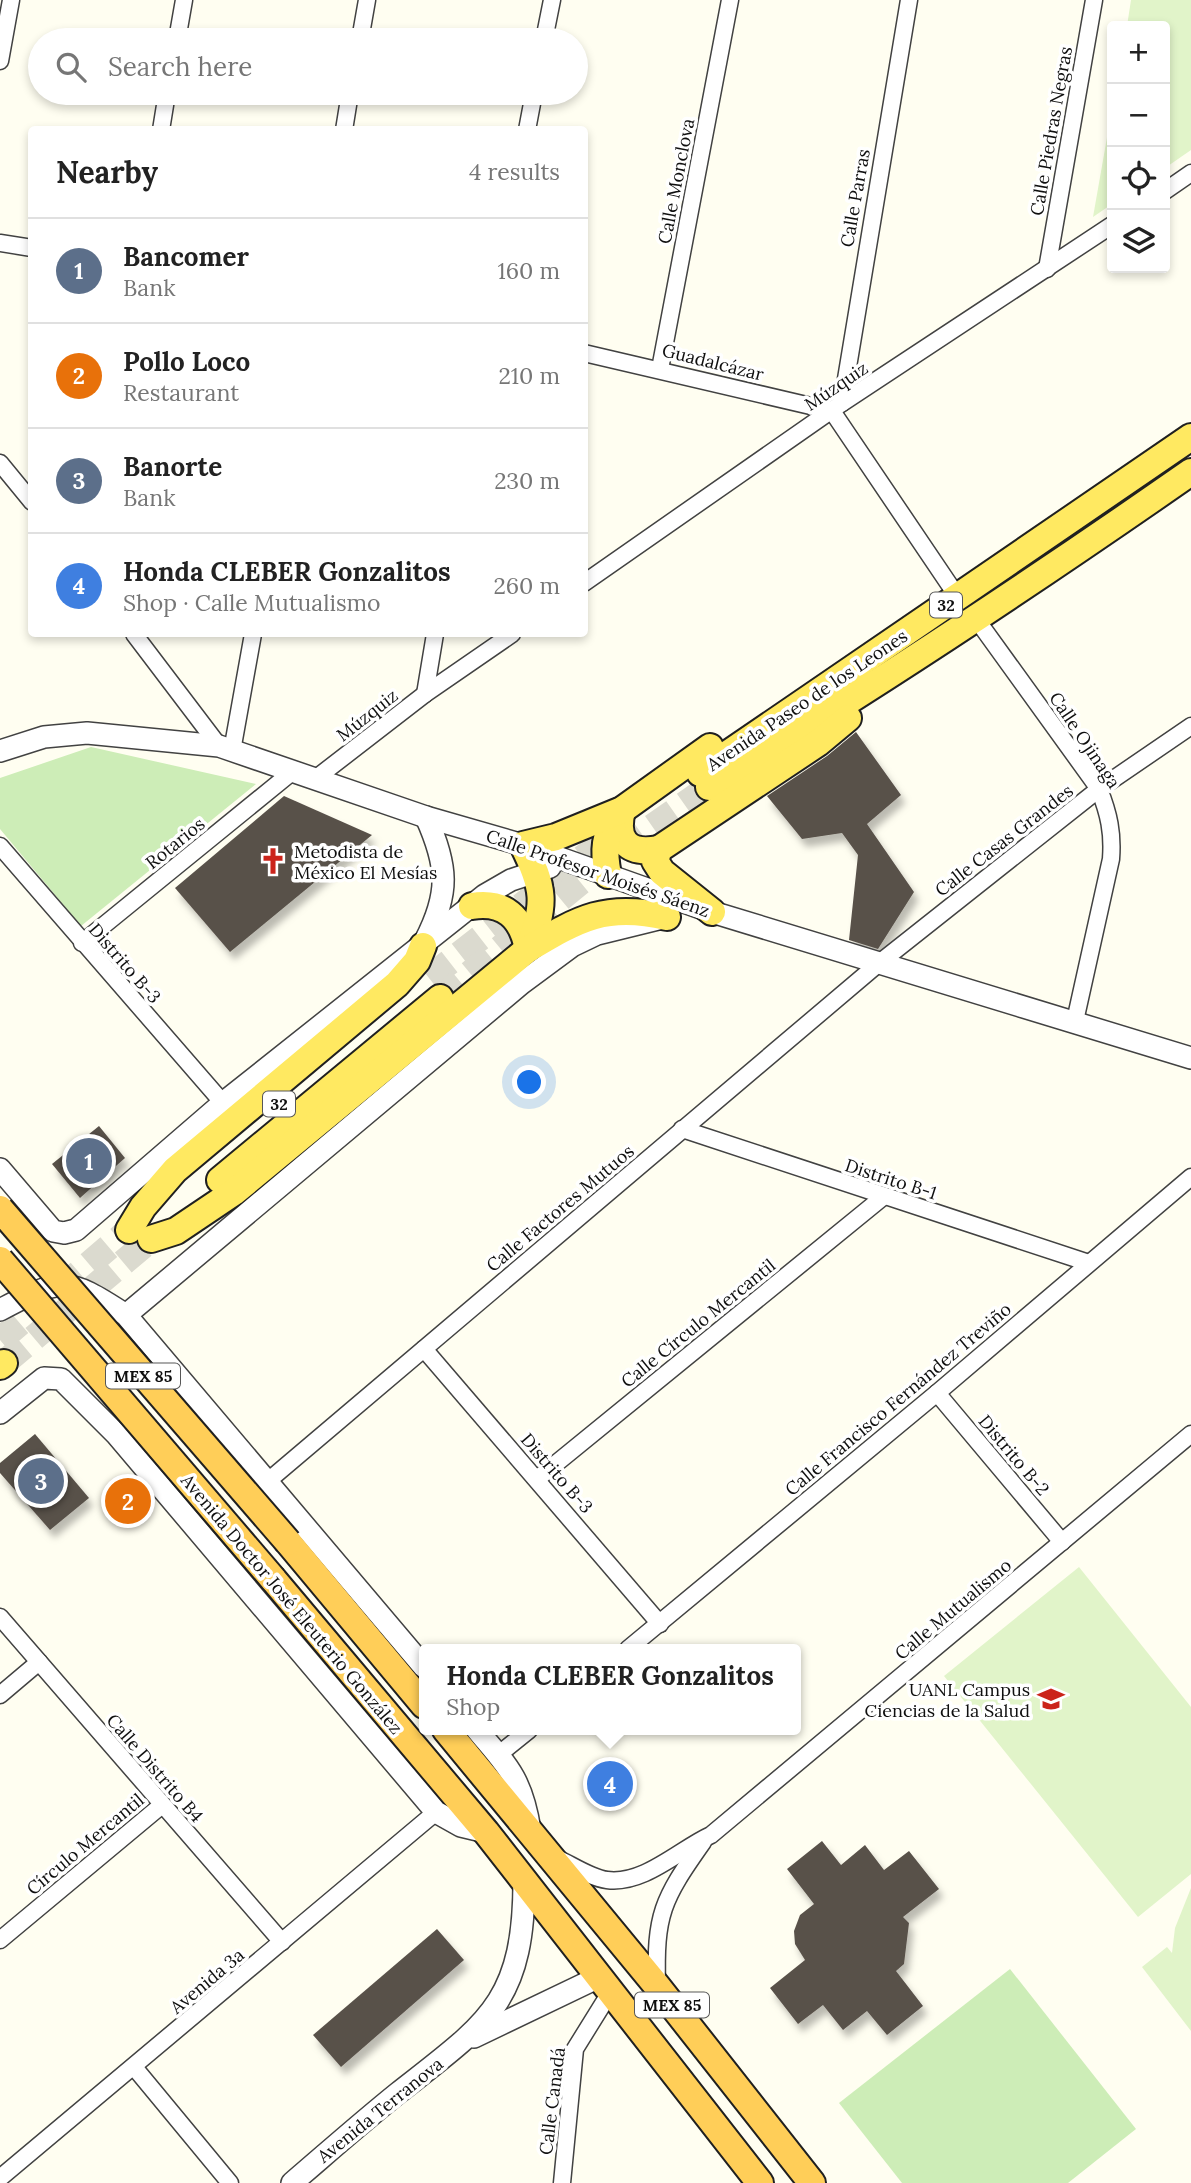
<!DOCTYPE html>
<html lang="en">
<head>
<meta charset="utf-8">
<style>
  body { margin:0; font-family:Lora,serif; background:#f6f6f6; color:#222 }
  .controls { position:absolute; right:21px; top:21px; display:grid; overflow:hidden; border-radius:7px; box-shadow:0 4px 10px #0003 }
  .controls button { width:63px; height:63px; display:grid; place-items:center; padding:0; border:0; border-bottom:2px solid #e0e0e0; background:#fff; color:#222; font:35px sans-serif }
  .you { position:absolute; left:530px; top:1083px; width:24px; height:24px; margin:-18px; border:5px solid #fff; border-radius:50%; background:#1a73e8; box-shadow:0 0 0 10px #1a73e833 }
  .badge { display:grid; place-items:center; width:46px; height:46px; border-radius:50%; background:#cb241b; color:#fff; font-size:23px; font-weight:700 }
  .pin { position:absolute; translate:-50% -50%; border:4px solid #fff; box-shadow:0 2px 7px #0006 }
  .popup { position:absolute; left:419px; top:1644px; width:382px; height:91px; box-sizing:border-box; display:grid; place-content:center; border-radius:7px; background:#fff; filter:drop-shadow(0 2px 5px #0005); font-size:23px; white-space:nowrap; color:#767676 }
  .popup b { font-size:26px; color:#222 }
  .popup::after { content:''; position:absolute; left:50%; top:100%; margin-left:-14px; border:14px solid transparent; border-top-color:#fff }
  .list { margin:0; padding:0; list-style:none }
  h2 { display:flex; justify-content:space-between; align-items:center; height:91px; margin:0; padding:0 28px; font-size:30px }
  h2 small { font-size:23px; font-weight:400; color:#767676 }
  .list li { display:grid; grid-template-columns:46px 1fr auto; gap:21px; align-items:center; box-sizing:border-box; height:105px; padding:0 28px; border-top:2px solid #e0e0e0 }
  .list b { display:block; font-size:26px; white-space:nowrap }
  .list p { margin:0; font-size:23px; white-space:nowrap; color:#767676 }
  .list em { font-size:23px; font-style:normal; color:#767676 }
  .icon { flex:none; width:38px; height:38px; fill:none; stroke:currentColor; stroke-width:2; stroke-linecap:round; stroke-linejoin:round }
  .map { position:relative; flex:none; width:1191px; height:2183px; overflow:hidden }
  .search { position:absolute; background:#fff; box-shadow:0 4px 10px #0003; left:28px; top:28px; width:560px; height:77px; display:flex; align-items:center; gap:18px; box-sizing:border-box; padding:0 24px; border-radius:38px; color:#767676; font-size:26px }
  .panel { position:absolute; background:#fff; box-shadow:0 4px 10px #0003; left:28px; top:126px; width:560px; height:511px; border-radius:7px }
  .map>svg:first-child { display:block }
  .green { fill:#cdedb7 }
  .pitch { fill:#e1f4c9 }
  .building { fill:#59514a; filter:url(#shadow) }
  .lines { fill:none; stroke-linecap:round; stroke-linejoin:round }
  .primary-tunnel { stroke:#dbdacf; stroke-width:26; stroke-dasharray:26 13; stroke-linecap:butt }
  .minor-casing { stroke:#424242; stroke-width:19 }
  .tertiary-casing { stroke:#424242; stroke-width:24 }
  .primary-casing { stroke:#202020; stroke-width:30 }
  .trunk-casing { stroke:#202020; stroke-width:30 }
  .minor { stroke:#fff; stroke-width:16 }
  .tertiary { stroke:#fff; stroke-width:21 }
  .primary { stroke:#ffe961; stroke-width:26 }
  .trunk { stroke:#ffce58; stroke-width:26 }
  .trunk-bridge-casing { stroke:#202020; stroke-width:30; stroke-linecap:butt }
  .trunk-bridge { stroke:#ffce58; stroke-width:26 }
  .labels { text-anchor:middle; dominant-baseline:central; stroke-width:7; stroke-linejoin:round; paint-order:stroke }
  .shield { fill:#fff; stroke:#575757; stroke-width:2 }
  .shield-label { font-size:16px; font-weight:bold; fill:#0f0f0f }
  .street-label { font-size:18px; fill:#0f0f0f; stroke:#fff }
  .poi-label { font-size:18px; fill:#0f0f0f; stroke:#fff; text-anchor:start }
</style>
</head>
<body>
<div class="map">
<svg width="1191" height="2183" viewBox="0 0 1191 2183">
  <defs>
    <filter id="shadow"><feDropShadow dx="4.5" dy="8" stdDeviation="3.5" flood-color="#0004"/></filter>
  </defs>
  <rect width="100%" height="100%" fill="#fffef1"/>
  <g class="green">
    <polygon points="91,747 256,784 81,926 0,829 0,778"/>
    <polygon points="1010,1969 1136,2129 1068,2183 902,2183 839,2103"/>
  </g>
  <g class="pitch">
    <polygon points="1131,0 1191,0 1191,150 1165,168 1165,26 1127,26"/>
    <polygon points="1112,109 1112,204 1093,217"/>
    <polygon points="1079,1567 1191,1707 1191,1874 1138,1917 944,1676"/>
    <polygon points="1191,1888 1191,2031 1142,1967 1167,1947 1172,1953 1175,1928"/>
  </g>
  <g class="building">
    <polygon points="856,732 901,795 867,824 914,892 878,949 849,940 858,855 842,833 802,839 767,796 827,756"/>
    <polygon points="284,796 372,835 230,952 175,888"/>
    <polygon points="99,1126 125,1158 80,1198 52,1164"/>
    <polygon points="35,1434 89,1498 50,1530 0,1473 0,1463"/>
    <polygon points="822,1841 841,1865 865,1845 884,1870 909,1851 939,1889 903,1917 909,1923 904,1964 896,1971 923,2006 887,2035 867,2011 843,2030 823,2005 798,2024 770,1988 805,1960 795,1944 794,1931 800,1915 814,1904 787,1869"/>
    <polygon points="437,1929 464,1960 341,2067 313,2035"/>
  </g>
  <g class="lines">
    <g class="primary-tunnel">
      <polyline points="429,978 621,828"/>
      <polyline points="440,998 618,851 709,787"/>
      <polyline points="0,1340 129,1230"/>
      <polyline points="4,1363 144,1245"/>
    </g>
    <defs>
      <g id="minor">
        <polyline points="177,40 184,0"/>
        <polyline points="360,40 367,0"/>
        <polyline points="544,40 552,0"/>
        <polyline points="0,61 11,0"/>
        <polyline points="161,130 167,93"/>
        <polyline points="344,130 350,93"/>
        <polyline points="527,130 534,93"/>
        <polyline points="1165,191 1191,173"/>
        <polyline points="0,243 32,248"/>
        <polyline points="1047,269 1094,0"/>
        <polyline points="584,353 832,411 957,596"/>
        <polyline points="660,369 730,0"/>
        <polyline points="842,403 909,0"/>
        <polyline points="0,463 32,502"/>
        <polyline points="584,583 842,403 1112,225"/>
        <path d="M977,620l122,169c10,25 14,44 12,70l-36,162"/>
        <polyline points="134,634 219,746"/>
        <polyline points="425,694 435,634"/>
        <polyline points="232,751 253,634"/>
        <polyline points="315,779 425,694 512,634"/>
        <polyline points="0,846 223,1103"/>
        <polyline points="82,943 292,772"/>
        <polyline points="682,1129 1089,1263"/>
        <polyline points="424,1349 660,1624"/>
        <polyline points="937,1393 1062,1542"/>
        <polyline points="537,1479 883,1197"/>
        <polyline points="268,1481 878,964 1099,789 1191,726"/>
        <polyline points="0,1617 282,1942"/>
        <polyline points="628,1649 937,1393 1191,1177"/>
        <polyline points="0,1695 39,1662"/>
        <polyline points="498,1755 529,1730"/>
        <path d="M557,1858c15,7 34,20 50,22 37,5 73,-31 104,-45l480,-401"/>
        <polyline points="0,1940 162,1805"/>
        <path d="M657,1986c-2,-72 5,-86 46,-144"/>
        <polyline points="134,2067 230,2183"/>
        <polyline points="0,2178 436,1812"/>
        <polyline points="562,2183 575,2049 611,1991"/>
      </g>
      <g id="tertiary">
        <polyline points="0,751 44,737 87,733 219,746 426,817 523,845 712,912 1191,1058"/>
        <path d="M425,941c25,-48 23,-75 1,-124"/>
        <polyline points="0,1169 53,1231 64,1233 76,1230 223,1103 485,895 511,880 550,867"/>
        <path d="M0,1310c62,-33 66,-34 126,5l298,352"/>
        <polyline points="126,1315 522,983 572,946 597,934 658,919"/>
        <polyline points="0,1413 44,1378 61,1379 116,1434 436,1812 461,1826 486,1832"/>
        <path d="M477,1730c32,37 45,50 53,100"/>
        <polyline points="474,2037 599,1977"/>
        <path d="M292,2183c35,-30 70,-61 106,-90 89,-70 126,-90 126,-212"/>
      </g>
      <g id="primary">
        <polyline points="700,773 1191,437"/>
        <path d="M709,787c165,-99 324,-205 482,-315"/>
        <path d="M622,810c-7,29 4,45 37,39"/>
        <path d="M608,875c-5,-25 -4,-40 11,-61"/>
        <path d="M472,906c32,-5 50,11 56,43"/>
        <polyline points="712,912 662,872 655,861 659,849 818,743 848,718"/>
        <path d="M528,949c19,-44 16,-62 -5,-104l33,-8 66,-27 88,-63"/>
        <polyline points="220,1180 440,998"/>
        <polyline points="129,1230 143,1207 175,1170 397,984 417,961 423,946"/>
        <path d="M151,1239l25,-8 58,-39 294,-243c52,-31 78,-46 139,-32"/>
        <polyline points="0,1366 4,1363"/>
      </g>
      <g id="trunk">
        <polyline points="288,1542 424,1705"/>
        <polyline points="273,1579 486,1832 760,2183"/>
        <polyline points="446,1730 657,1986 812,2183"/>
      </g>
    </defs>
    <use href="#minor" class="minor-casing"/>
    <use href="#tertiary" class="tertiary-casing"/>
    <use href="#primary" class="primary-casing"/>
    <use href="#trunk" class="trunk-casing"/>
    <use href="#minor" class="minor"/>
    <use href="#tertiary" class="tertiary"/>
    <use href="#primary" class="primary"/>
    <use href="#trunk" class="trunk"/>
    <defs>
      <g id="trunk-bridge">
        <polyline points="0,1209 288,1542"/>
        <polyline points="0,1260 273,1579"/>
      </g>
    </defs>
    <use href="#trunk-bridge" class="trunk-bridge-casing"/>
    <use href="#trunk-bridge" class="trunk-bridge"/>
  </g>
  <defs>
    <symbol id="church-bare" viewBox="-9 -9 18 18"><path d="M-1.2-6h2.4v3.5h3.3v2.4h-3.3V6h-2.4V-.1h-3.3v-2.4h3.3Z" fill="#cb241b" stroke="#fff" stroke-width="2.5" paint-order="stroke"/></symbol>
    <symbol id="university-bare" viewBox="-9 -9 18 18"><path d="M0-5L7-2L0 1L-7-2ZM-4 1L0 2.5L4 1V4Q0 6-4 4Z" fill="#cb241b" stroke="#fff" stroke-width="2.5" paint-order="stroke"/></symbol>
  </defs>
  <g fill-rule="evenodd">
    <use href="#church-bare" x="254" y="842" width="38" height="38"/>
    <use href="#university-bare" x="1032" y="1680" width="38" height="38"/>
  </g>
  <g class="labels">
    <g class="shield">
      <rect x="930" y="592.5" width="32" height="25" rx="5"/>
      <rect x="263" y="1091.5" width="32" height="25" rx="5"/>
      <rect x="106" y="1363.5" width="74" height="25" rx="5"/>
      <rect x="635" y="1992.5" width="74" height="25" rx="5"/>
    </g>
    <g class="shield-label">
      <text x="946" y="605">32</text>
      <text x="279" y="1104">32</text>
      <text x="143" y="1376">MEX 85</text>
      <text x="672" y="2005">MEX 85</text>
    </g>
    <g class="street-label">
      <text transform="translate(1051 131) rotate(-80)">Calle Piedras Negras</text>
      <text transform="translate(676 181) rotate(-79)">Calle Monclova</text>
      <text transform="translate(855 198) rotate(-80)">Calle Parras</text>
      <text transform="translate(713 362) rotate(14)">Guadalcázar</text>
      <text transform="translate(836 386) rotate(-34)">Múzquiz</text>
      <text transform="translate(807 700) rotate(-34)">Avenida Paseo de los Leones</text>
      <text transform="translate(367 715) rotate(-38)">Múzquiz</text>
      <text transform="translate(1085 740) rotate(56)">Calle Ojinaga</text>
      <text transform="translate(1004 840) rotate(-38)">Calle Casas Grandes</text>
      <text transform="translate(175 843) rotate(-39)">Rotarios</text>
      <text transform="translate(598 873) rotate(19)">Calle Profesor Moisés Sáenz</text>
      <text transform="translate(125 963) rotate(49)">Distrito B-3</text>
      <text transform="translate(891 1179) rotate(18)">Distrito B-1</text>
      <text transform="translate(560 1208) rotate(-40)">Calle Factores Mutuos</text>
      <text transform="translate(698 1323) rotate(-39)">Calle Círculo Mercantil</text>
      <text transform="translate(898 1399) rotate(-40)">Calle Francisco Fernández Treviño</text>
      <text transform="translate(1014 1455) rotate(50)">Distrito B-2</text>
      <text transform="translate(557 1473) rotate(49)">Distrito B-3</text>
      <text transform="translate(292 1604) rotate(50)">Avenida Doctor José Eleuterio González</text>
      <text transform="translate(953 1609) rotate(-40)">Calle Mutualismo</text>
      <text transform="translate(155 1768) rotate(49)">Calle Distrito B4</text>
      <text transform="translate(85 1844) rotate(-40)">Círculo Mercantil</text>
      <text transform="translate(207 1981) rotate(-40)">Avenida 3a</text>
      <text transform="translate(552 2101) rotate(-83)">Calle Canadá</text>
      <text transform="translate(380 2110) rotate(-39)">Avenida Terranova</text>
    </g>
    <g class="poi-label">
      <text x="294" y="851">Metodista de<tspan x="294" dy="21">México El Mesías</tspan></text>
      <text x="1030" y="1689" text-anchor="end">UANL Campus<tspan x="1030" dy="21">Ciencias de la Salud</tspan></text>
    </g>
  </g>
</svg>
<div class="controls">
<button>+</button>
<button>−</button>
<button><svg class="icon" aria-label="locate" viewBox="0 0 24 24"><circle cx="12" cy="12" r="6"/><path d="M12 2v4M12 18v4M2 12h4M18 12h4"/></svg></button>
<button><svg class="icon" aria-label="layers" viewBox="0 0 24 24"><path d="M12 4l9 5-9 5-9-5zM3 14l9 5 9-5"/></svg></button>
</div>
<div class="you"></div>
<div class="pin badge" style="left:89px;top:1161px;background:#5c6f8a">1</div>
<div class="pin badge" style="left:128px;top:1501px;background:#e8710a">2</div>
<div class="pin badge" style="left:41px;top:1481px;background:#5c6f8a">3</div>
<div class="pin badge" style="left:610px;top:1784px;background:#3f7fe0">4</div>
<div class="popup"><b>Honda CLEBER Gonzalitos</b>Shop</div>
<div class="search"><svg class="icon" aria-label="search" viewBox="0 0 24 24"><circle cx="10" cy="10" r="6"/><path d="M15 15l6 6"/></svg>Search here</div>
<section class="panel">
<h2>Nearby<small>4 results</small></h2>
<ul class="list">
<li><span class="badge" style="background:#5c6f8a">1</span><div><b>Bancomer</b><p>Bank</p></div><em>160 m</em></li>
<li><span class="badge" style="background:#e8710a">2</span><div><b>Pollo Loco</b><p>Restaurant</p></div><em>210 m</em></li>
<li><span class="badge" style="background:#5c6f8a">3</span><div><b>Banorte</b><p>Bank</p></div><em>230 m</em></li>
<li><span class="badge" style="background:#3f7fe0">4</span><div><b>Honda CLEBER Gonzalitos</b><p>Shop · Calle Mutualismo</p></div><em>260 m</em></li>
</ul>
</section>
</div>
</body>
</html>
